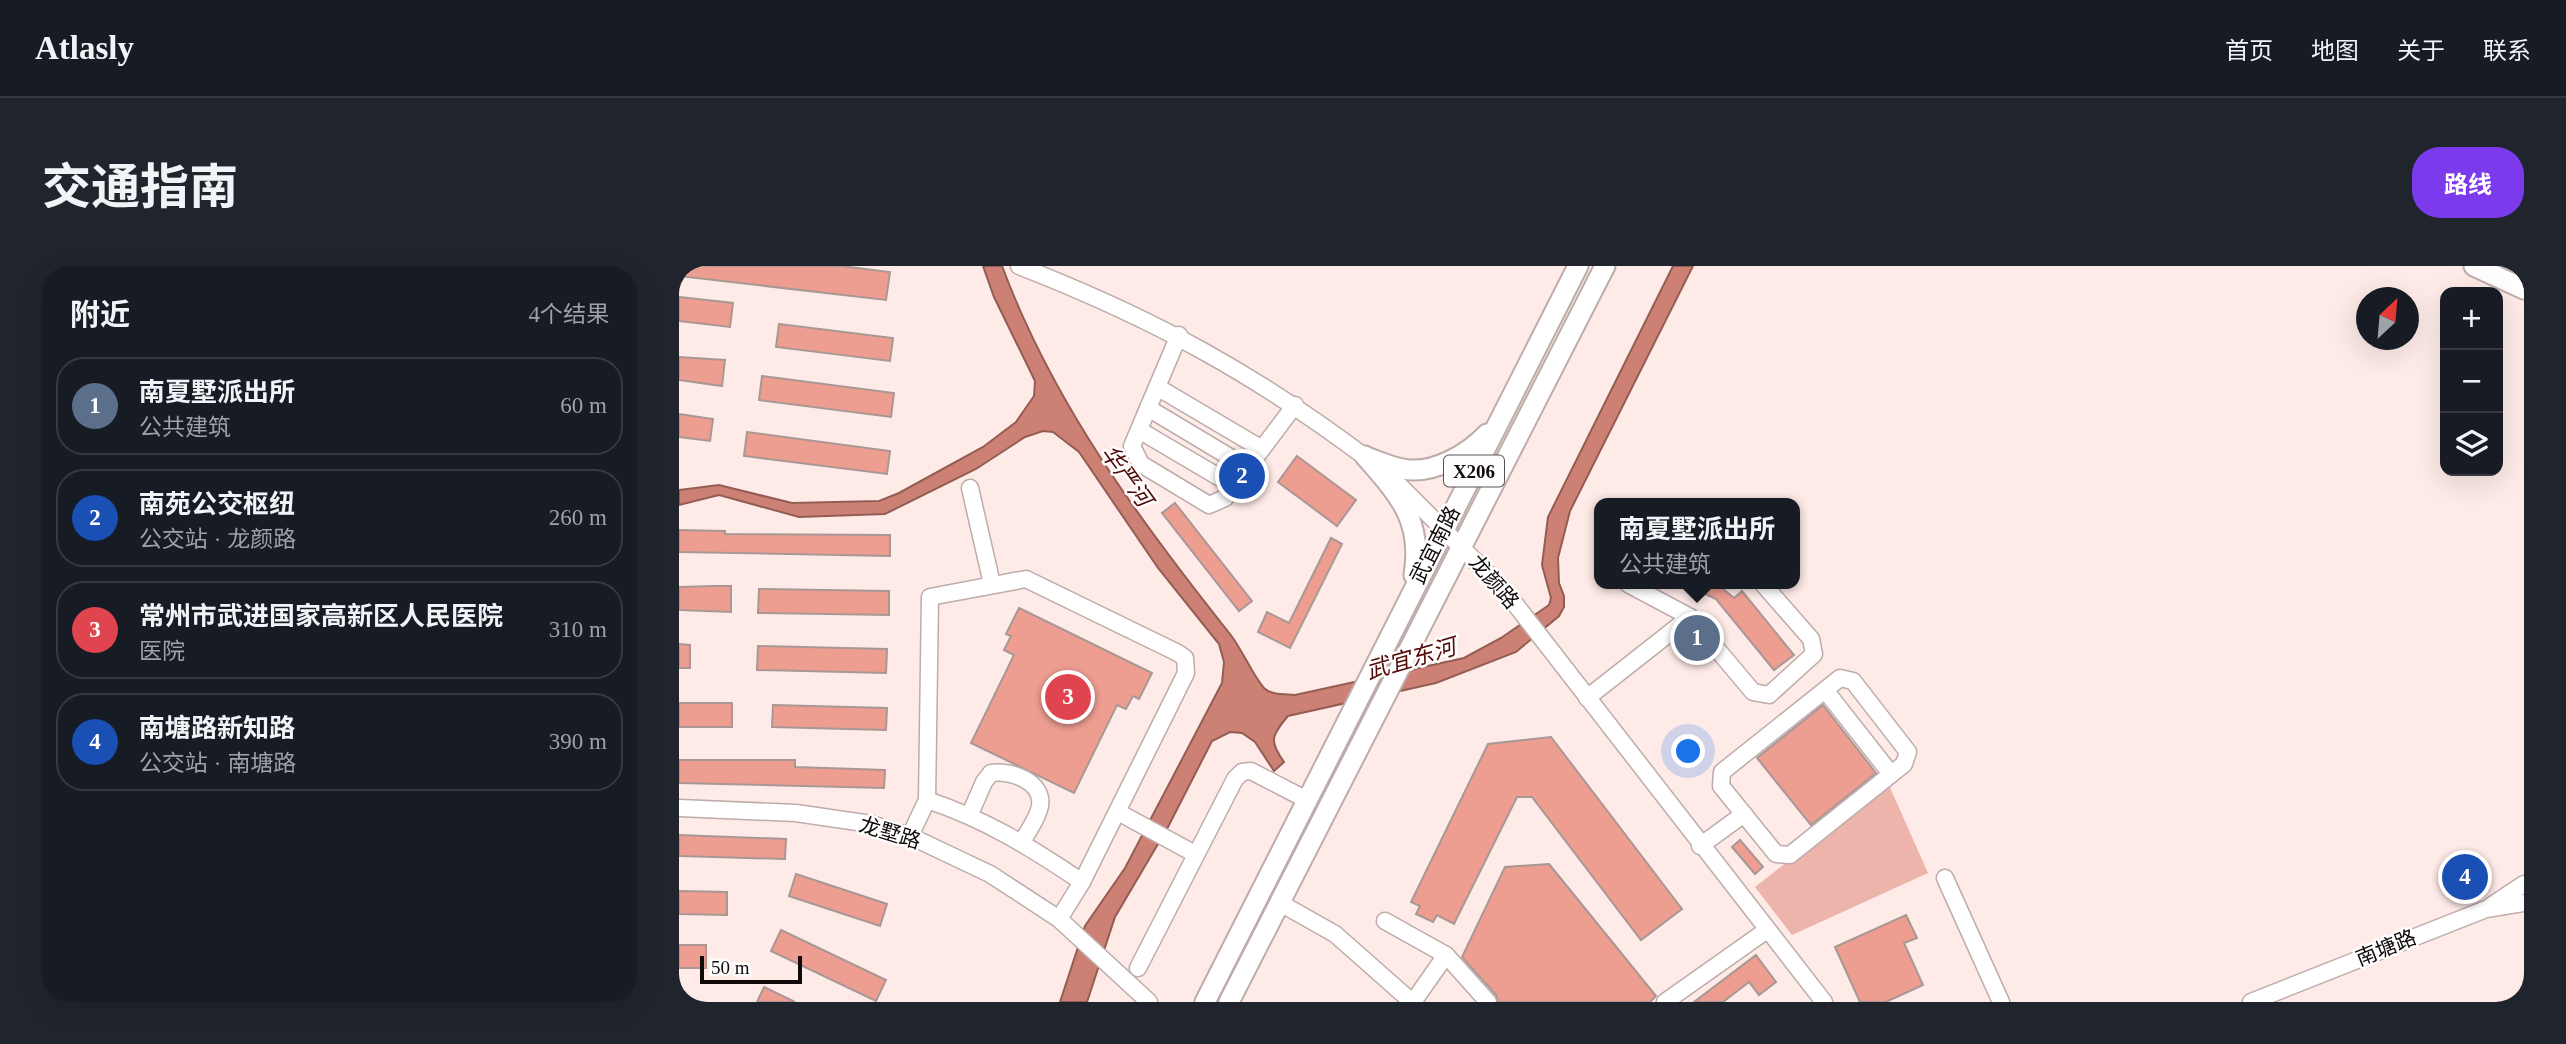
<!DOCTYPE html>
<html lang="zh">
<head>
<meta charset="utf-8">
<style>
  body { margin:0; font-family:"Times New Roman","Noto Sans SC",serif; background:#20242c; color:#f1f3f6 }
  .controls { position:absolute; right:21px; top:21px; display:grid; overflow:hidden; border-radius:14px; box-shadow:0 7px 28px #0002 }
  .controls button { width:63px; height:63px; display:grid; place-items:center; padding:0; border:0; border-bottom:2px solid #363941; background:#171b24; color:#f1f3f6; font:35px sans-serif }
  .compass { position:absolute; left:1677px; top:21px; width:63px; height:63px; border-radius:50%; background:#171b24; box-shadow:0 7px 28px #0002; rotate:26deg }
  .scale { position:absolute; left:21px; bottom:18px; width:102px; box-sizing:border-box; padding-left:7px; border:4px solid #100a09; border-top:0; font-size:19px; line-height:24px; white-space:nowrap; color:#100a09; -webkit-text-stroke:5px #fdfdfd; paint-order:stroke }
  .you { position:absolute; left:1010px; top:486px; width:24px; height:24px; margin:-18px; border:5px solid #fff; border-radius:50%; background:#1a73e8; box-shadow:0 0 0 10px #1a73e833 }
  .badge { display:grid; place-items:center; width:46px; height:46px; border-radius:50%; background:#7c3aed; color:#fff; font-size:23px; font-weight:700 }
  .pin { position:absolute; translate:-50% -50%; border:4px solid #fff; box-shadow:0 2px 7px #0006 }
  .popup { position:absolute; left:915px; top:232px; width:206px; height:91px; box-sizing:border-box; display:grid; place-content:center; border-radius:14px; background:#171b24; filter:drop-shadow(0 2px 5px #0005); font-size:23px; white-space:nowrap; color:#9ea1a6 }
  .popup b { font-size:26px; color:#f1f3f6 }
  .popup::after { content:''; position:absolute; left:50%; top:100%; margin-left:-14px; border:14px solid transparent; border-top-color:#171b24 }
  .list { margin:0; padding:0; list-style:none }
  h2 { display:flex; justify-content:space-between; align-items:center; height:91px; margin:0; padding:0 28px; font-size:30px }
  h2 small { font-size:23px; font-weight:400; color:#9ea1a6 }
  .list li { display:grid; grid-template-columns:46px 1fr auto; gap:21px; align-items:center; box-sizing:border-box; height:98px; margin:0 14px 14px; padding:0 14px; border:2px solid #363941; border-radius:28px }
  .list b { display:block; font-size:26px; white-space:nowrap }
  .list p { margin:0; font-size:23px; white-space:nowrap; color:#9ea1a6 }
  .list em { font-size:23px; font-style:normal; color:#9ea1a6 }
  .icon { flex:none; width:38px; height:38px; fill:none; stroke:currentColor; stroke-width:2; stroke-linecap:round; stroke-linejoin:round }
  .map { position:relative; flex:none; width:1845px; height:736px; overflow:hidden; border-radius:28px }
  header { display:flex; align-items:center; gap:42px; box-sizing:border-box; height:98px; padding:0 35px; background:#171b24; border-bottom:2px solid #363941 }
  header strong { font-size:33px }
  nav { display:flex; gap:38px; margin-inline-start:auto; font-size:24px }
  .intro { display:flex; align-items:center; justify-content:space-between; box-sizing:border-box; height:168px; padding:0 42px }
  h1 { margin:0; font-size:49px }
  .button { padding:18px 32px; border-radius:28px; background:#7c3aed; color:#fff; font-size:24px; font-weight:700 }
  main { display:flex; gap:42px; padding:0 42px }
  aside { flex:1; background:#171b24; border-radius:28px; box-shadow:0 7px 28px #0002 }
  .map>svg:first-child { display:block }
  .green { fill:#ecb4aa }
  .water { fill:#cd8074; stroke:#945d54; stroke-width:2 }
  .building { fill:#ee9e91; stroke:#a89794; stroke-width:2 }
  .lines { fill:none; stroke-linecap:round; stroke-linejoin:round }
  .minor-casing { stroke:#bdaca9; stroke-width:19 }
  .major-casing { stroke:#bdaca9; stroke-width:23 }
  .minor { stroke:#fff; stroke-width:16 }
  .major { stroke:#fff; stroke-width:19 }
  .labels { text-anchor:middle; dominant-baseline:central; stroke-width:5; stroke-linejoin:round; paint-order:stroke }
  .shield { fill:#fdfdfd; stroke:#575352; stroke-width:2 }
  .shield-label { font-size:19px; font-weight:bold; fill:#100a09 }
  .street-label { font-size:21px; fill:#100a09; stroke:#fdfdfd }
  .water-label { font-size:23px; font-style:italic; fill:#510a06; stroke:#fdfdfd }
</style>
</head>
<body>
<header>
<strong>Atlasly</strong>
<nav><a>首页</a><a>地图</a><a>关于</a><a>联系</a></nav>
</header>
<div class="intro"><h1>交通指南</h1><a class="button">路线</a></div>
<main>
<aside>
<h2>附近<small>4个结果</small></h2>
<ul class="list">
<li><span class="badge" style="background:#5c6f8a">1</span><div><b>南夏墅派出所</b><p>公共建筑</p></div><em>60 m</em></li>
<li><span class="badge" style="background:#1a4fb4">2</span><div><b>南苑公交枢纽</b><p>公交站 · 龙颜路</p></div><em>260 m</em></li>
<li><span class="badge" style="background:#e0444e">3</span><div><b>常州市武进国家高新区人民医院</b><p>医院</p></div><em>310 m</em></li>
<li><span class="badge" style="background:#1a4fb4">4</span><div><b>南塘路新知路</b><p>公交站 · 南塘路</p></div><em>390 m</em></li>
</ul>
</aside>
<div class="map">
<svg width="1845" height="736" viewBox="0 0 1845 736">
  <rect width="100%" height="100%" fill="#feebe8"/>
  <polygon class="green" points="1209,517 1249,607 1113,669 1076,621"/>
  <path class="water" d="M304,0h19c51,137 138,255 228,368 12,15 23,42 34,54 7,7 21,6 31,7l169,-37 37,-20 48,-33 2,-7 -9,-33 6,-48 125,-251h20l-123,245 -12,47 1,25 5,13v11l-5,9 -43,36 -80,31 -148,33c-17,20 -19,25 -4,46l-10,9 -19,-29 -13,-9 -12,-1 -18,9 -44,86 -53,90 -28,85h-27l25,-76 40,-58 97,-185 2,-21 -5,-18 -61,-76 -79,-116 -26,-20 -10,-1 -18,6 -49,32 -91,45 -86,3 -80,-22 -40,10v-15l40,-5 73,18 87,-2 20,-8 84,-46 33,-25 18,-26 1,-15 -41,-84z"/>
  <g class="building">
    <polygon points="0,0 162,0 211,6 207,34 0,10"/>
    <polygon points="0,31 54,37 51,61 0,55"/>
    <polygon points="100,58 214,72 211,95 97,81"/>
    <polygon points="0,91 46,94 43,120 0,114"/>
    <polygon points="83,110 215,127 212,151 80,134"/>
    <polygon points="0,148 34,153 31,175 0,171"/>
    <polygon points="68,166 211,185 208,208 65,190"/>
    <polygon points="618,190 677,234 658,260 599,216"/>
    <polygon points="496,237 573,335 560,345 483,247"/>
    <polygon points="0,264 46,265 46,268 211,269 211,290 0,286"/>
    <polygon points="652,272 663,278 611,382 579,366 588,346 610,357"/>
    <polygon points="1005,318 1038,318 1055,332 1063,325 1115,389 1095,404 1037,333"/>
    <polygon points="35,320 52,320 52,346 0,344 0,321"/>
    <polygon points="80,323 210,325 210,349 79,347"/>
    <polygon points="340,342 473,407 460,433 454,430 447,443 438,439 395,527 292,477 335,389 325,384 332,370 327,368"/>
    <polygon points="0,378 11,379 11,402 0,402"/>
    <polygon points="79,380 208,383 207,407 78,404"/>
    <rect x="0" y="437" width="53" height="24"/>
    <polygon points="94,439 208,442 207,464 93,461"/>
    <polygon points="1144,439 1197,507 1132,559 1078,492"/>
    <polygon points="872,471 1003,643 962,674 853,531 838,531 775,658 758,649 754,656 737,648 741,640 732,636 809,478"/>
    <polygon points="0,494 116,494 116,501 206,504 205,522 0,517"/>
    <polygon points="0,569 107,573 106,593 0,590"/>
    <polygon points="1061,574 1084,601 1076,608 1053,581"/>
    <polygon points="870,598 977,730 971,736 819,736 817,729 783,691 826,601"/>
    <polygon points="117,608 208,638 201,660 110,630"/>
    <polygon points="0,625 48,626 48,649 0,648"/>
    <polygon points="1227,649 1238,672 1225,677 1244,719 1207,736 1181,736 1156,681"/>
    <polygon points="102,664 207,714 197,735 92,685"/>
    <rect x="0" y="679" width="27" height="23"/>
    <polygon points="1077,689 1097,716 1080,729 1070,716 1044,736 1015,736"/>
    <polygon points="85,721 116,736 78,736"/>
  </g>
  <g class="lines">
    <defs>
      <g id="minor">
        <path d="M340,0c136,53 238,109 354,197"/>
        <polyline points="500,69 453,180 462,198 530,239 546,232 616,139"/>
        <polyline points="478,121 583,183"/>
        <polyline points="469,142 569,202"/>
        <polyline points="460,164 555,220"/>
        <polyline points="712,211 826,325 1145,736"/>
        <polyline points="291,222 313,318"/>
        <polyline points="949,318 1011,351 1074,426 1090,429 1135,388 1132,373 1084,318"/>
        <polygon points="1161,412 1174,415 1229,486 1225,498 1111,589 1097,588 1042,520 1043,506"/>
        <polyline points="1146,424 1212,508"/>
        <polyline points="908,432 1011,351"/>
        <path d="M248,534c58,19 105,48 155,82"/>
        <polyline points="0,542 117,547 192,558 231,570 311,608 380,653 470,736"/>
        <polyline points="439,546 516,588"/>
        <path d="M291,548l14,-32 7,-9c19,-3 53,8 49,33 -2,12 -12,25 -18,36"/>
        <polyline points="231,570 248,534 251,331 347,313 499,387 506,392 507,407 403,616 380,653"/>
        <polyline points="1021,580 1065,548"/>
        <polyline points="1266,612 1322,736"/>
        <polyline points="601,637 656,668 733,736"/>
        <polyline points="1812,640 1845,618"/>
        <polyline points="706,655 767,689 809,736"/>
        <polyline points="459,702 556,513 563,506 572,505 628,534"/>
        <polyline points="734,736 767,689"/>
        <polyline points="986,736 1088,664"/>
        <polyline points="1572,736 1807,643 1845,637"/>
      </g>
      <g id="major">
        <polyline points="1795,0 1845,23"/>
        <path d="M686,190c34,39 58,64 49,119"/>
        <path d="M687,191c12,4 24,10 37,12 30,6 65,-15 84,-35"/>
        <polyline points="526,736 899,0"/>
        <polyline points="550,736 926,0"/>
      </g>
    </defs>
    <use href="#minor" class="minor-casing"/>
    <use href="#major" class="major-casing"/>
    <use href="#minor" class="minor"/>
    <use href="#major" class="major"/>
  </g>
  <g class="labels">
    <rect class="shield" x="765" y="189.5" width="60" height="31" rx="5"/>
    <g class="shield-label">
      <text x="795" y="205">X206</text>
    </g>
    <g class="street-label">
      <text transform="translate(756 279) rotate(-63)">武宜南路</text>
      <text transform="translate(815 316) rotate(49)">龙颜路</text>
      <text transform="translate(211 567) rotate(17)">龙墅路</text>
      <text transform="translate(1707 682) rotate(-22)">南塘路</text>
    </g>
    <g class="water-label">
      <text transform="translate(447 210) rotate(54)">华严河</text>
      <text transform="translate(732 393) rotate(-16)">武宜东河</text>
    </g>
  </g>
</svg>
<div class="controls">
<button>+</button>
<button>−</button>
<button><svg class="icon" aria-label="layers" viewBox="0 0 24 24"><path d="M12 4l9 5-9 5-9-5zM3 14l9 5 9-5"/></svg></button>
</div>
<svg class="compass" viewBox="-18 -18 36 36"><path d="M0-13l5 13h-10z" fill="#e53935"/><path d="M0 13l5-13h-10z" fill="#9ea1a6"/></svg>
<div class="scale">50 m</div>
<div class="you"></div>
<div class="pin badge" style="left:1018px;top:372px;background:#5c6f8a">1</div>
<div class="popup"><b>南夏墅派出所</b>公共建筑</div>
<div class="pin badge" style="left:563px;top:210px;background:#1a4fb4">2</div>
<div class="pin badge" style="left:389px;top:431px;background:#e0444e">3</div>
<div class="pin badge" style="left:1786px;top:611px;background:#1a4fb4">4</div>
</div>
</main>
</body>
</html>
